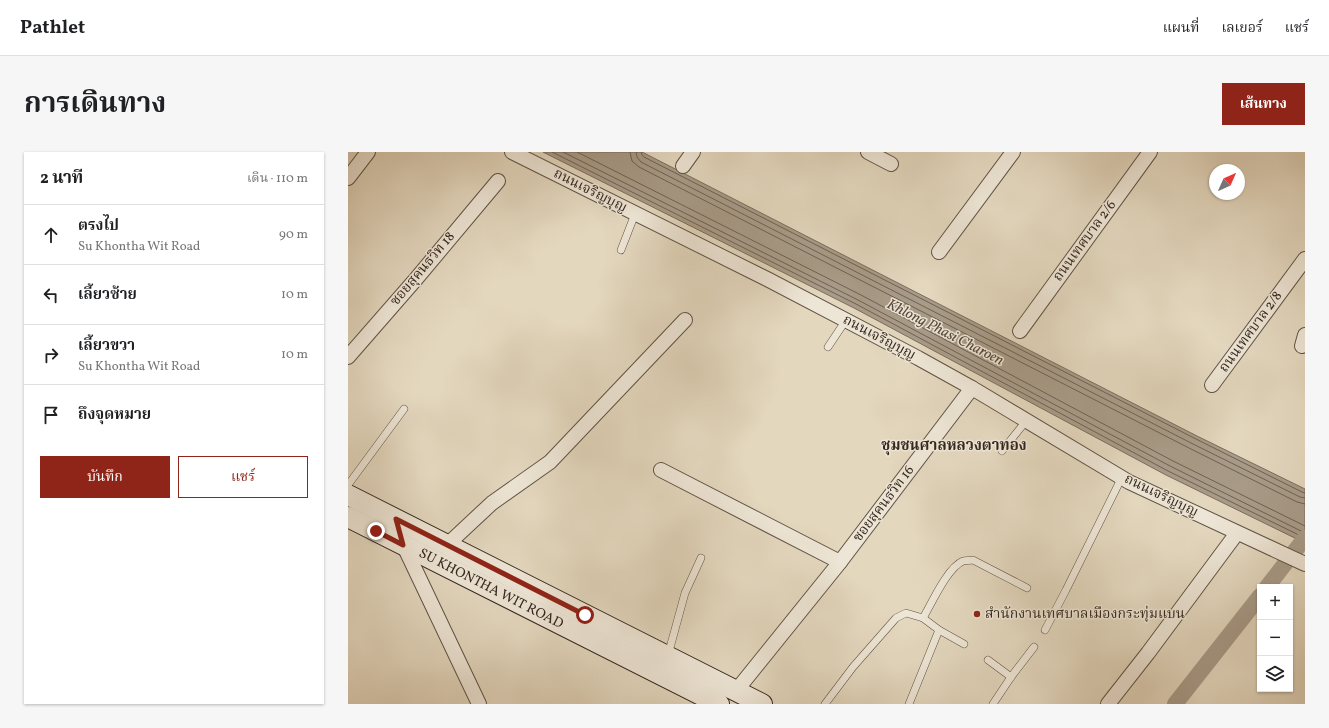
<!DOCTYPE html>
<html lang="th">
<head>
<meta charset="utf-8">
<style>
  body { margin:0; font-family:Vollkorn,"Noto Serif Thai",serif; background:#f6f6f6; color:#202124 }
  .controls { position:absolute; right:12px; bottom:12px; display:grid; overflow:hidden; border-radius:0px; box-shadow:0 1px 3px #0004 }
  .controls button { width:36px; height:36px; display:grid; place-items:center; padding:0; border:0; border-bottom:1px solid #e0e0e0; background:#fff; color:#202124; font:20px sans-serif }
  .compass { position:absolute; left:861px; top:12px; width:36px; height:36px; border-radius:50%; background:#fff; box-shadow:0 1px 3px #0004; rotate:45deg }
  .stop { position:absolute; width:12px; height:12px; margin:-9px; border:3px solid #8f2418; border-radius:50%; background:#fff }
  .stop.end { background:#8f2418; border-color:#fff; box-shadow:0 1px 4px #0008 }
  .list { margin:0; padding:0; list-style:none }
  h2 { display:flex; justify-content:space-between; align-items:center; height:52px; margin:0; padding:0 16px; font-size:17px }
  h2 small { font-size:13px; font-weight:400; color:#757577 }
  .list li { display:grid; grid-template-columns:26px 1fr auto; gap:12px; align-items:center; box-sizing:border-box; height:60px; padding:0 16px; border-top:1px solid #e0e0e0 }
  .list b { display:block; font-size:15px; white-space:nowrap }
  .list p { margin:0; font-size:13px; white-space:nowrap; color:#757577 }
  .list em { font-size:13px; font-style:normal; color:#757577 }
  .actions { display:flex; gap:8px; padding:12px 16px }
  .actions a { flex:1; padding:9px 0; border:1px solid #8f2418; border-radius:0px; text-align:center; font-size:14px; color:#8f2418 }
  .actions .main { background:#8f2418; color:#fff }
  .icon { flex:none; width:22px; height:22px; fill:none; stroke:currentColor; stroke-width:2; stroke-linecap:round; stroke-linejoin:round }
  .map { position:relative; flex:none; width:957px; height:552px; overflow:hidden; border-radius:0px }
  header { display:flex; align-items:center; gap:24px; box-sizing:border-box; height:56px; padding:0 20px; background:#fff; border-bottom:1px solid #e0e0e0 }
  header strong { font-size:19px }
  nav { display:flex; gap:22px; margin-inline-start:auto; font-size:14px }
  .intro { display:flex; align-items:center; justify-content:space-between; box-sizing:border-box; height:96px; padding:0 24px }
  h1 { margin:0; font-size:28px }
  .button { padding:10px 18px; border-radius:0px; background:#8f2418; color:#fff; font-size:14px; font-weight:700 }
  main { display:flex; gap:24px; padding:0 24px }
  aside { flex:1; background:#fff; border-radius:0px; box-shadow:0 1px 3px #0004 }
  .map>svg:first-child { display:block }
  .water { fill:#a89b88; stroke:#7a6d5e }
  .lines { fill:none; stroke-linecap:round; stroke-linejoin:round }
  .shore { stroke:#6e6153; stroke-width:1 }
  .canal { stroke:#a89b88; stroke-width:16 }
  .lane-casing { stroke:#605346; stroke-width:8 }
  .street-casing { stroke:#605346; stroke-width:16 }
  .secondary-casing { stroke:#34271e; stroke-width:22 }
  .lane { stroke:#ede5d5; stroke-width:7 }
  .street { stroke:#ede5d5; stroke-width:14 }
  .secondary { stroke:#ede5d5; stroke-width:20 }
  .route { stroke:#8f2418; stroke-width:5 }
  .poi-dot { fill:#8f2418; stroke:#ede5d5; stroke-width:1.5 }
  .labels { text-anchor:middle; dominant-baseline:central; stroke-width:3; stroke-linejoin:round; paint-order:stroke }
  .street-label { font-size:14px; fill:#34271e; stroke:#ede5d5 }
  .poi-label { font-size:14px; fill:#34271e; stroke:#ede5d5; text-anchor:start }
  .water-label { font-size:15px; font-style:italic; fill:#574a3e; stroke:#ede5d5 }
  .neighbourhood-label { font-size:15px; font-weight:bold; fill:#34271e; stroke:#ede5d5 }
</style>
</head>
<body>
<header>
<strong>Pathlet</strong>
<nav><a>แผนที่</a><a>เลเยอร์</a><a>แชร์</a></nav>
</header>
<div class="intro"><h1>การเดินทาง</h1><a class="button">เส้นทาง</a></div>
<main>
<aside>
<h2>2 นาที<small>เดิน · 110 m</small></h2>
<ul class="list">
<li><svg class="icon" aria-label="ahead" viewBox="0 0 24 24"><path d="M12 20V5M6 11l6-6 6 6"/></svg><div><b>ตรงไป</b><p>Su Khontha Wit Road</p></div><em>90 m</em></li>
<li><svg class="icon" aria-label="left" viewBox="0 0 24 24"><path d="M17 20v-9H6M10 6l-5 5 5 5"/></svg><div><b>เลี้ยวซ้าย</b></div><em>10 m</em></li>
<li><svg class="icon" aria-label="right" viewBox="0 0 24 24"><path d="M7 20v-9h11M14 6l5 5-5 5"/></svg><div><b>เลี้ยวขวา</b><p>Su Khontha Wit Road</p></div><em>10 m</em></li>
<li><svg class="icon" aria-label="arrive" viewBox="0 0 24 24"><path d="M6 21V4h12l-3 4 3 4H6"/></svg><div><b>ถึงจุดหมาย</b></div></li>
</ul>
<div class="actions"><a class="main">บันทึก</a><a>แชร์</a></div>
</aside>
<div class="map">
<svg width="957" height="552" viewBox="0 0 957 552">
  <rect width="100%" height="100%" fill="#e3d7be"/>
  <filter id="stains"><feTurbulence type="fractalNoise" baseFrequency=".005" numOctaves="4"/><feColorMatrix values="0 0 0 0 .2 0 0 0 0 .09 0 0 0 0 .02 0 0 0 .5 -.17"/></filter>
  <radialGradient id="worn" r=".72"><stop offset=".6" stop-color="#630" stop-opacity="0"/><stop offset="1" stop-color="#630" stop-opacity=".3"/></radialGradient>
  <polygon class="water" points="195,0 294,0 849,284 957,337 957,391 818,323 506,156"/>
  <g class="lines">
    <g class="shore">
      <polyline points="204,0 508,152 820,319 957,386"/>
      <polyline points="215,0 510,148 822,314 957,381"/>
      <polyline points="229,0 513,143 825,309 957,374"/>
      <polyline points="282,0 284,9 291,15 843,297 949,350 957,352"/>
      <polyline points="288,0 289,5 293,10 845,292 952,345 957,346"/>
      <polyline points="293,0 294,3 296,5 848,287 954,340 957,341"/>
    </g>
    <g class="canal">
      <polyline points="919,435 957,386"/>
      <polyline points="827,552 912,444"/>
    </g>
    <defs>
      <g id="lane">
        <polyline points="273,98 287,62"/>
        <polyline points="480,195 498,168"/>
        <polyline points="654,299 678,269"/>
        <polyline points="0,333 56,257"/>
        <path d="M575,466c9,-15 24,-50 40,-57 3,-1 7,0 10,-1l54,28"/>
        <polyline points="697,478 718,438 774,325"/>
        <polyline points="320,503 337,441 353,406"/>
        <polyline points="640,508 663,525 645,552"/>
        <polyline points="663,525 686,495"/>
        <polyline points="477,552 505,515 548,466 558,461 575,466 591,478 616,492"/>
        <polyline points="561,552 591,478"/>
      </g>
      <g id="street">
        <polyline points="164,0 421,128 570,206 624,236 781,330 957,412"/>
        <polyline points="520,0 543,12"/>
        <polyline points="335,14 345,0"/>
        <polyline points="0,26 20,0"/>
        <polyline points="591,100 665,0"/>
        <polyline points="672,179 802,0"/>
        <polyline points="954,194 957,183"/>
        <polyline points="0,205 68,127 150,29"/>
        <polyline points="864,233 957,107"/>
        <polyline points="313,318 492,410"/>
        <polyline points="55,392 131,552"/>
        <polyline points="99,393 144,351 202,310 337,168"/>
        <polyline points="388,539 492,410 624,236"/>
        <polyline points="760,552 800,501 889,381"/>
      </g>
      <g id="secondary">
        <polyline points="0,343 414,552"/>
        <polyline points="0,365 371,552"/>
      </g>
    </defs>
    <use href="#lane" class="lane-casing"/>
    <use href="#street" class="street-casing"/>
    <use href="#secondary" class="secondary-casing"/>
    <use href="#lane" class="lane"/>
    <use href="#street" class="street"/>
    <use href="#secondary" class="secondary"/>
  </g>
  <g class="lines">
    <polyline class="route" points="28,379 55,393 48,367 237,463"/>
  </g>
  <circle class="poi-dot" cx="629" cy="462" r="4"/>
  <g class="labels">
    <g class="street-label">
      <text transform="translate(242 39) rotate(27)">ถนนเจริญบุญ</text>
      <text transform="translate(737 89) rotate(-54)">ถนนเทศบาล 2/6</text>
      <text transform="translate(75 117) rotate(-50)">ซอยสุคนธวิท 18</text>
      <text transform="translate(903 180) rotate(-54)">ถนนเทศบาล 2/8</text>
      <text transform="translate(531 186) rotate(28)">ถนนเจริญบุญ</text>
      <text transform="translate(813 344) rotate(26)">ถนนเจริญบุญ</text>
      <text transform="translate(536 352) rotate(-53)">ซอยสุคนธวิท 16</text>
      <text transform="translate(143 437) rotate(27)">SU KHONTHA WIT ROAD</text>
    </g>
    <g class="poi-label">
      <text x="637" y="462">สำนักงานเทศบาลเมืองกระทุ่มแบน</text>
    </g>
    <g class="water-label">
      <text transform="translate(597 181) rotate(27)">Khlong Phasi Charoen</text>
    </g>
    <g class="neighbourhood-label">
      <text x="606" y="294">ชุมชนศาลหลวงตาทอง</text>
    </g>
  </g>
  <rect width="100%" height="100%" filter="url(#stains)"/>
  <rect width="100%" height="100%" fill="url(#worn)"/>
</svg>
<div class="controls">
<button>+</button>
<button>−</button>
<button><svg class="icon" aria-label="layers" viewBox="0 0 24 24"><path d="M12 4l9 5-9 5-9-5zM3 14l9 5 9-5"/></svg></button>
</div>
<svg class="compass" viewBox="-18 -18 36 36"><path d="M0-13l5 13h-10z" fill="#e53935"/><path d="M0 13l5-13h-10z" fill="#757577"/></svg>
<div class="stop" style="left:237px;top:463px"></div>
<div class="stop end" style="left:28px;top:379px"></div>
</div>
</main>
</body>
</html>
